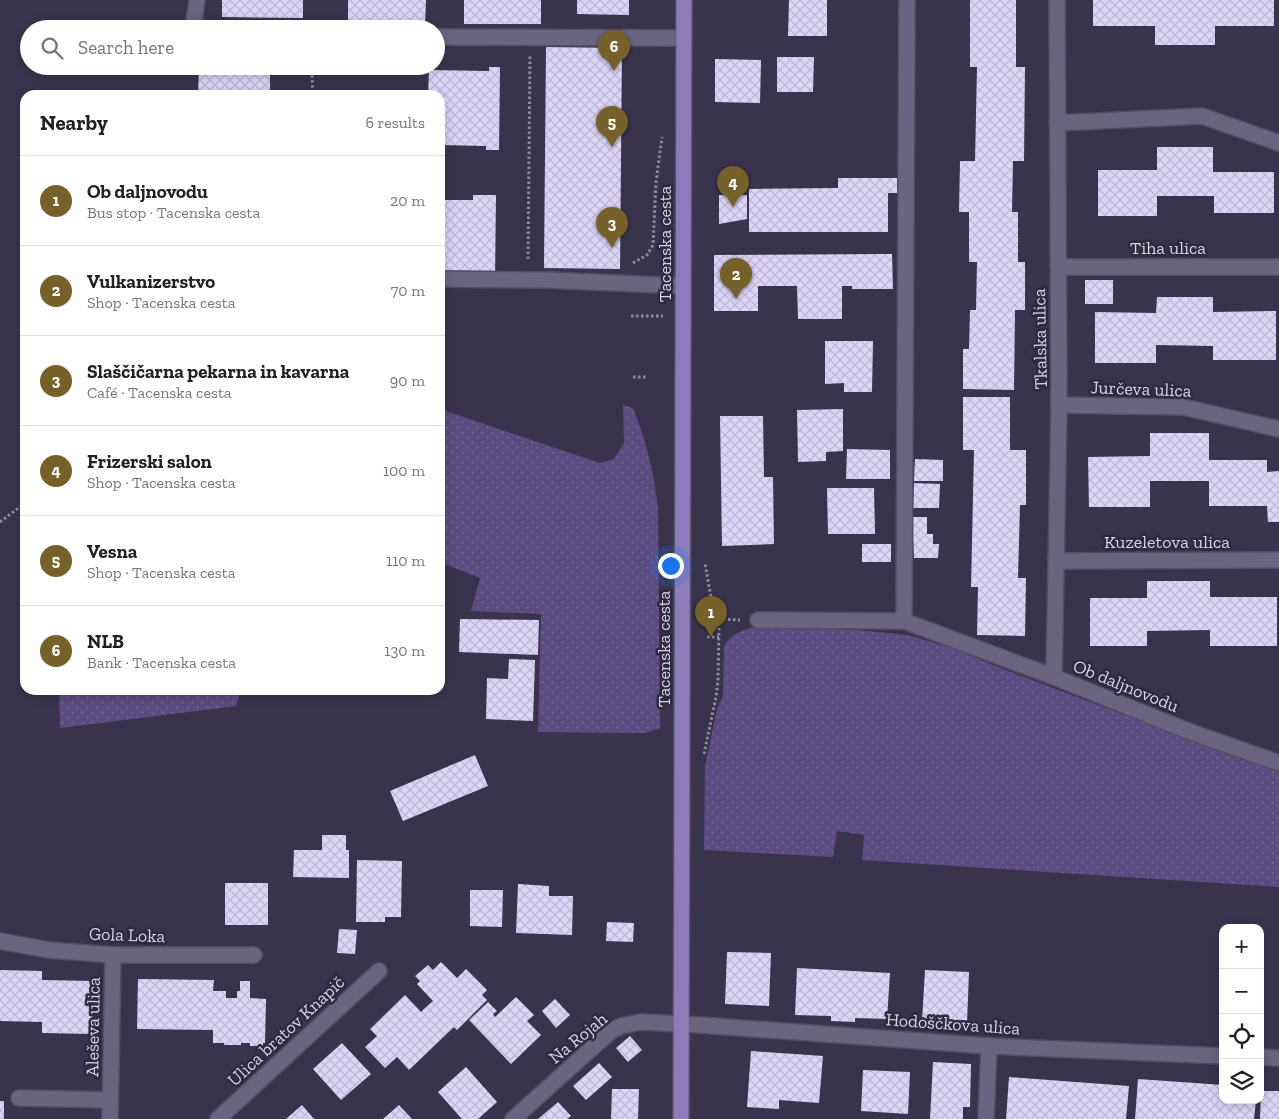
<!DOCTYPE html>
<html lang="en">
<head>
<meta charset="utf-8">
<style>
  body { margin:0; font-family:"Zilla Slab",serif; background:#f2f2f2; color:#202124 }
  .controls { position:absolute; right:15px; bottom:15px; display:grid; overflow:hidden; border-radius:10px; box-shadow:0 2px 12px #0003 }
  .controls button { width:45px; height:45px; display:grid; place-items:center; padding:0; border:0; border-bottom:1px solid #e0e0e0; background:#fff; color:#202124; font:25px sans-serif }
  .you { position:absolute; left:670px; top:565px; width:18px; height:18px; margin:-12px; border:4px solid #fff; border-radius:50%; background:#1a73e8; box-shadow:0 0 0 8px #1a73e833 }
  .badge { display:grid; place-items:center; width:32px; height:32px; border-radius:50%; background:#76612b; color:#fff; font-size:16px; font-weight:700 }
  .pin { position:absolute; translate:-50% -41px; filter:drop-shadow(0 1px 2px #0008) }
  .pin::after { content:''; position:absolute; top:26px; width:18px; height:15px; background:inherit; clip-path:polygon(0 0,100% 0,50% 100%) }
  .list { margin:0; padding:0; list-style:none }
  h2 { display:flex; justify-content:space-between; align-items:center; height:65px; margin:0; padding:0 20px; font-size:21px }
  h2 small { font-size:16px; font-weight:400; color:#757577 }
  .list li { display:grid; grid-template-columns:32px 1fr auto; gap:15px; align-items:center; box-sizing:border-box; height:90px; padding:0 20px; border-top:1px solid #e0e0e0 }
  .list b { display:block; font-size:19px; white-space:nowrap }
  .list p { margin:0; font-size:16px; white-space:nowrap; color:#757577 }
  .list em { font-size:16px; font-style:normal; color:#757577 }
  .icon { flex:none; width:28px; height:28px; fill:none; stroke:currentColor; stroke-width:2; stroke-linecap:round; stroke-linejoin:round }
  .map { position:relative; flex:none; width:1279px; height:1119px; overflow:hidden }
  .search { position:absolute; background:#fff; box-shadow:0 2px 12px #0003; left:20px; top:20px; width:425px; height:55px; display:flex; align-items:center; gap:12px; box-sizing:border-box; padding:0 18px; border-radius:28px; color:#757577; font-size:19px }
  .panel { position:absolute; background:#fff; box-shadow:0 2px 12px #0003; left:20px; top:90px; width:425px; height:605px; border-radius:15px }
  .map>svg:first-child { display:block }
  .grass { fill:url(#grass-dots) }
  .building { fill:url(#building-cross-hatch) }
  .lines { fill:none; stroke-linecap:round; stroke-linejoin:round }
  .minor-casing { stroke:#544e64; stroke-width:18 }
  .major-casing { stroke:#544e64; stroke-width:18 }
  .path { stroke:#8f899e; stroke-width:3; stroke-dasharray:2.5 2.5; stroke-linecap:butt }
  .minor { stroke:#6b6481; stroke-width:15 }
  .major { stroke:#8d7bba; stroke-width:15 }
  .labels { text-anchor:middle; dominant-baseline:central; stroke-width:5; stroke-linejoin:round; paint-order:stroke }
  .street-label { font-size:18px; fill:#d8d4e4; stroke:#302942 }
</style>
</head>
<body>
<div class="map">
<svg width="1279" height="1119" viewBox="0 0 1279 1119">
  <defs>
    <pattern id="grass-dots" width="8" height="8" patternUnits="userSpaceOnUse" patternTransform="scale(1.25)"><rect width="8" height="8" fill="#5b4c80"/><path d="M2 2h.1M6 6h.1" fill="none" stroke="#726592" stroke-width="1.8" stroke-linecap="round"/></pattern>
    <pattern id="building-cross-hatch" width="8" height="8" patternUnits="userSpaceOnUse" patternTransform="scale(1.25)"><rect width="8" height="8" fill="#ddd5f8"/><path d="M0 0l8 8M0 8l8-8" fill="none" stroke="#beb7d4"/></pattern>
  </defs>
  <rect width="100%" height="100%" fill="#3a334d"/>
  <g class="grass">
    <path d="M623,405l10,3c14,35 20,61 25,99l2,221 -15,5 -107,-1 3,-118 -70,-3 9,-33 -40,-16v-153l160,54 14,-4 10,-16z"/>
    <path d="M758,626l99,4 51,5 50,15 37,16 180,68 104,37v116l-417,-27 2,-25 -27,-4 -4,26 -129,-7 1,-84 12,-57 6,-13 1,-49c6,-14 20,-17 34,-21z"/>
    <polygon points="59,690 240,690 236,706 60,728"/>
  </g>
  <g class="building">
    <polygon points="222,0 303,0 303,18 222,17"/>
    <polygon points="348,0 426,0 425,25 348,24"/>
    <rect x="464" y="0" width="77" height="24"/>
    <polygon points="577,0 629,0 629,15 577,14"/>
    <polygon points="789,0 827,0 827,36 788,36"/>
    <polygon points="970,0 1016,0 1016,67 1025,67 1024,161 1013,161 1012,212 1018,212 1018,262 1025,262 1025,310 1015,310 1014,390 963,389 963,349 969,349 970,310 976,310 977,262 969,262 969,212 959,212 960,161 975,161 977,67 970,67"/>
    <polygon points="1093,0 1274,0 1274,26 1215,26 1215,45 1155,45 1155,26 1093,26"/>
    <polygon points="546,47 622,48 620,269 544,268"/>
    <polygon points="777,57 814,57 813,92 777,92"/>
    <polygon points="715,59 761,60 760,103 715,102"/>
    <polygon points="259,66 270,66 270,95 198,95 199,67 259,68"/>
    <polygon points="489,67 500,67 499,150 486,150 486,146 440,145 440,95 428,95 429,70 489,71"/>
    <polygon points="1157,147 1213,147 1213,172 1274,172 1274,213 1214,213 1214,196 1157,196 1157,216 1098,216 1098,170 1157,170"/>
    <polygon points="838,178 897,178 897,193 888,193 888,232 749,232 749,189 838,188"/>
    <polygon points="473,195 496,195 495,279 440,275 440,200 473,200"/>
    <polygon points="719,195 747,195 747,219 719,224"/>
    <polygon points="892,254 893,289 852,289 852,286 842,286 842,319 798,319 797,286 758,286 758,311 714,311 714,255"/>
    <rect x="1085" y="280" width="28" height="24"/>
    <polygon points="1157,297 1213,297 1213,312 1276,311 1276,360 1213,360 1213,346 1156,345 1156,363 1095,363 1095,312 1156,313"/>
    <polygon points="825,341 873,341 872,392 844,392 844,383 825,384"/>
    <polygon points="963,397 1010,397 1010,450 1026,450 1026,505 1020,505 1018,578 1026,578 1025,636 977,635 978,587 971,587 974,450 963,450"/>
    <polygon points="843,409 843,451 826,452 826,461 798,462 797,410"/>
    <polygon points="720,416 763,416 764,477 773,477 774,544 722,546"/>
    <polygon points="1150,433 1209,433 1209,460 1267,460 1267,472 1279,471 1279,522 1268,522 1267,506 1209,506 1209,481 1150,481 1150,507 1089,507 1088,457 1150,456"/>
    <polygon points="847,449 890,450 890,479 846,479"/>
    <polygon points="915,459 943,460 943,481 914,481"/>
    <polygon points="914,483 940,484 939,508 913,508"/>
    <polygon points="827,488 874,488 875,534 828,534"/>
    <polygon points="912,517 927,517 927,534 933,534 933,544 939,544 938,558 914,558"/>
    <rect x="862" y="544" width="29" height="18"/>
    <polygon points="1147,581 1210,581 1210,597 1277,597 1277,646 1210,646 1210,630 1147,631 1147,646 1090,646 1090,598 1147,598"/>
    <polygon points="460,619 539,620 538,655 459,652"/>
    <polygon points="509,659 535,660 533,721 486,719 487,678 508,679"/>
    <polygon points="475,755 488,786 403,821 390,791"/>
    <polygon points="322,835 346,835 346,850 349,850 349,878 293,877 294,850 322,850"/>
    <polygon points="357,860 402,861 401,917 385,917 385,922 356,922"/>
    <rect x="225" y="883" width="43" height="42"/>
    <polygon points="518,884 549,886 549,896 573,896 572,935 516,933"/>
    <polygon points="470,890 503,890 502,927 470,926"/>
    <polygon points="607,922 634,923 633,942 606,941"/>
    <polygon points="339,929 357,930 355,954 337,953"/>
    <polygon points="727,952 771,953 769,1006 725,1004"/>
    <polygon points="441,962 457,978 466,969 487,990 482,995 487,1000 457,1030 454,1027 409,1070 397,1057 385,1068 365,1047 377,1036 370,1029 405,995 421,1012 425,1008 433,1001 417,984 420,981 415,976 428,965 433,970"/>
    <polygon points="797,968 890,973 887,1019 855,1018 855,1022 831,1021 831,1016 795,1015"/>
    <polygon points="0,970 42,971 42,980 93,981 92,1034 42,1033 42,1022 0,1021"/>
    <polygon points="925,970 969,972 967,1024 922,1022"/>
    <polygon points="138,979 214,980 213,991 226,991 226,998 237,998 237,991 240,991 240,981 250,981 250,998 266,999 265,1043 263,1043 263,1046 250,1046 250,1043 241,1043 241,1045 224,1045 224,1043 213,1043 213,1030 137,1029"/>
    <polygon points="516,997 534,1015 527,1021 541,1035 511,1064 469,1020 488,1002 497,1011 493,1014 495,1017"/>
    <polygon points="555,999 570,1015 556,1028 542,1011"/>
    <polygon points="630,1036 642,1050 628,1062 616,1048"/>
    <polygon points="342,1043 371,1074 341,1100 313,1069"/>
    <polygon points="751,1051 823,1056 819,1103 779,1100 779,1109 747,1107"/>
    <polygon points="933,1062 971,1064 970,1107 963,1107 963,1119 930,1119"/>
    <polygon points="599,1063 612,1077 586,1100 573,1086"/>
    <polygon points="466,1067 497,1102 478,1119 462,1119 438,1092"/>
    <polygon points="863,1070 910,1072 908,1114 861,1111"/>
    <polygon points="1009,1077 1129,1086 1126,1119 1006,1119"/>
    <polygon points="1138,1079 1223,1085 1223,1100 1256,1100 1254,1119 1135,1119"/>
    <polygon points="612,1089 639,1089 638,1119 611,1119"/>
    <polygon points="1261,1091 1279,1091 1279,1119 1260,1119"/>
    <rect x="0" y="1101" width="4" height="18"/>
    <polygon points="558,1102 571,1116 567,1119 538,1119"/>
    <polygon points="302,1105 314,1119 286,1119"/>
    <polygon points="399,1105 412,1119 383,1119"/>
  </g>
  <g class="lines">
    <defs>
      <g id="minor">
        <polyline points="193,29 197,0"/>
        <polyline points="436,37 684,38"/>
        <polyline points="1057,123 1202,116 1279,143"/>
        <polyline points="1058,267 1279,267"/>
        <polyline points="440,279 546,280 683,286"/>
        <polyline points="1059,405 1183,407 1279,429"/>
        <polyline points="1056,561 1279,560"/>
        <polyline points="758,620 904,621 1054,677 1188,731 1279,763"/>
        <polyline points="904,621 907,0"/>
        <polyline points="1054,677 1059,405 1057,0"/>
        <polyline points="0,941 49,950 113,955 254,955"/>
        <polyline points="1260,1057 1279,1058"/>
        <polyline points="19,1098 110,1100"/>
        <polyline points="110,1119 113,955"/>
        <polyline points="218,1119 379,971"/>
        <polyline points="513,1119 611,1031 621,1026 641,1022 700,1025 989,1046 1223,1056"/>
        <polyline points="986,1119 989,1046"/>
      </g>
      <polyline id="major" points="681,1119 684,0"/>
    </defs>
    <use href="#minor" class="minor-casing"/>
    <use href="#major" class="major-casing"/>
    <g class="path">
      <polyline points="308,66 312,75 313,95"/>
      <polyline points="528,259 530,56"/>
      <polyline points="633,263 647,255 653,245 656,182 662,137"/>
      <polyline points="631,316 663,316"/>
      <polyline points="633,377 646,377"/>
      <polyline points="0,522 25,503"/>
      <polyline points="718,619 740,620"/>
      <polyline points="707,637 719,637"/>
      <polyline points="704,754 716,697 718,680 719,626 711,598 705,563"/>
    </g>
    <use href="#minor" class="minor"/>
    <use href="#major" class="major"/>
  </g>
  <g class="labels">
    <g class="street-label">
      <text transform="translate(665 244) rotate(-90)">Tacenska cesta</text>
      <text x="1168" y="248">Tiha ulica</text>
      <text transform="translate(1040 339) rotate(-91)">Tkalska ulica</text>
      <text transform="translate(1141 389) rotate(2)">Jurčeva ulica</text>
      <text x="1167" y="542">Kuzeletova ulica</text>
      <text transform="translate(664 649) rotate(-90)">Tacenska cesta</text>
      <text transform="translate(1126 686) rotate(22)">Ob daljnovodu</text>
      <text transform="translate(127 935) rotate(2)">Gola Loka</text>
      <text transform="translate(953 1024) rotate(4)">Hodoščkova ulica</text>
      <text transform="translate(93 1027) rotate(-89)">Aleševa ulica</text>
      <text transform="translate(286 1031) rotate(-43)">Ulica bratov Knapič</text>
      <text transform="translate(578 1038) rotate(-39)">Na Rojah</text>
    </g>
  </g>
</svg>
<div class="controls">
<button>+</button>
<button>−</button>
<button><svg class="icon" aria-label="locate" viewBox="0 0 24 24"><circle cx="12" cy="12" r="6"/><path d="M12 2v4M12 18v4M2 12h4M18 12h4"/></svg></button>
<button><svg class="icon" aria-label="layers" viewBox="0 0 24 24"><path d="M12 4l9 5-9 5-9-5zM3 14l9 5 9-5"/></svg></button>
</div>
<div class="you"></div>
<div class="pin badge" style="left:711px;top:637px">1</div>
<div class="pin badge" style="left:736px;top:299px">2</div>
<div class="pin badge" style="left:612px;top:248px">3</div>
<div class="pin badge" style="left:733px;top:207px">4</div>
<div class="pin badge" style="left:612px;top:147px">5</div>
<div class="pin badge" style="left:614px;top:71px">6</div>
<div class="search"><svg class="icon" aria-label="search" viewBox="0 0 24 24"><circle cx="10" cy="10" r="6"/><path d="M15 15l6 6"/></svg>Search here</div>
<section class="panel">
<h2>Nearby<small>6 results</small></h2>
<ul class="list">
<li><span class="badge">1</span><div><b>Ob daljnovodu</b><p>Bus stop · Tacenska cesta</p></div><em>20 m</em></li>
<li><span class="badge">2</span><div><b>Vulkanizerstvo</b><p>Shop · Tacenska cesta</p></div><em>70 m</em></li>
<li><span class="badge">3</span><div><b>Slaščičarna pekarna in kavarna</b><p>Café · Tacenska cesta</p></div><em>90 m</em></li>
<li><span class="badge">4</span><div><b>Frizerski salon</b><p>Shop · Tacenska cesta</p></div><em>100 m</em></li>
<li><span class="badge">5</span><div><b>Vesna</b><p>Shop · Tacenska cesta</p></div><em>110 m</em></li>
<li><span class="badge">6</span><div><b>NLB</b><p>Bank · Tacenska cesta</p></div><em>130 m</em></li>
</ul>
</section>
</div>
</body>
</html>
